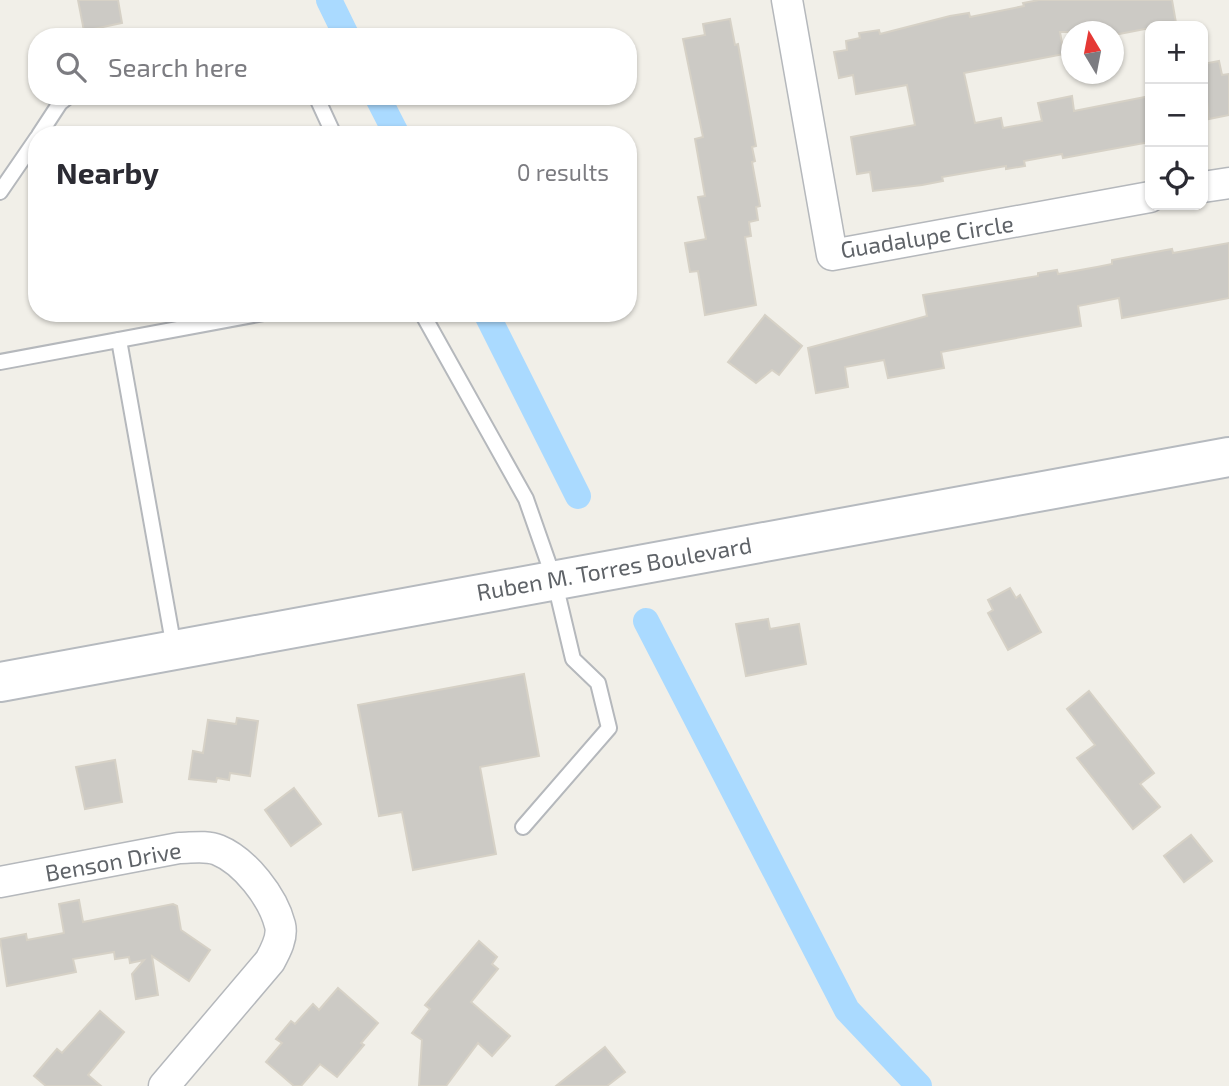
<!DOCTYPE html>
<html lang="en">
<head>
<meta charset="utf-8">
<style>
  body { margin:0; font-family:"Exo 2",sans-serif; background:#f7f7f7; color:#2b2b33 }
  .controls { position:absolute; right:21px; top:21px; display:grid; overflow:hidden; border-radius:14px; box-shadow:0 2px 5px #0004 }
  .controls button { width:63px; height:63px; display:grid; place-items:center; padding:0; border:0; border-bottom:2px solid #e1e1e2; background:#fff; color:#2b2b33; font:35px sans-serif }
  .compass { position:absolute; left:1061px; top:21px; width:63px; height:63px; border-radius:50%; background:#fff; box-shadow:0 2px 5px #0004; rotate:350deg }
  .list { margin:0; padding:0; list-style:none }
  h2 { display:flex; justify-content:space-between; align-items:center; height:91px; margin:0; padding:0 28px; font-size:30px }
  h2 small { font-size:23px; font-weight:400; color:#7c7c81 }
  .icon { flex:none; width:38px; height:38px; fill:none; stroke:currentColor; stroke-width:2; stroke-linecap:round; stroke-linejoin:round }
  .map { position:relative; flex:none; width:1229px; height:1086px; overflow:hidden }
  .search { position:absolute; background:#fff; box-shadow:0 2px 5px #0004; left:28px; top:28px; width:609px; height:77px; display:flex; align-items:center; gap:18px; box-sizing:border-box; padding:0 24px; border-radius:28px; color:#7c7c81; font-size:26px }
  .panel { position:absolute; background:#fff; box-shadow:0 2px 5px #0004; left:28px; top:126px; width:609px; height:196px; border-radius:28px }
  .map>svg:first-child { display:block }
  .lines { fill:none; stroke-linecap:round; stroke-linejoin:round }
  .canal { stroke:#aadaff; stroke-width:26 }
  .building { fill:#cccac5; stroke:#d6d1c6; stroke-width:2 }
  .service-casing { stroke:#b5b8bc; stroke-width:18 }
  .minor-casing { stroke:#b5b8bc; stroke-width:33 }
  .secondary-casing { stroke:#b6babf; stroke-width:42 }
  .service { stroke:#fff; stroke-width:14 }
  .minor { stroke:#fff; stroke-width:30 }
  .secondary { stroke:#fff; stroke-width:38 }
  .labels { text-anchor:middle; dominant-baseline:central; stroke-width:5; stroke-linejoin:round; paint-order:stroke }
  .street-label { font-size:23px; fill:#5f6368; stroke:#fff }
</style>
</head>
<body>
<div class="map">
<svg width="1229" height="1086" viewBox="0 0 1229 1086">
  <rect width="100%" height="100%" fill="#f1efe8"/>
  <g class="lines">
    <g class="canal">
      <polyline points="329,0 347,37"/>
      <polyline points="377,96 397,135"/>
      <polyline points="486,313 578,496"/>
      <polyline points="646,621 847,1010 919,1086"/>
    </g>
  </g>
  <g class="building">
    <polygon points="78,0 118,0 122,23 84,31"/>
    <polygon points="1039,0 1172,0 1176,23 1114,35 1114,32 1060,32 1064,54 964,73 975,123 1001,118 1003,128 1042,121 1038,103 1072,96 1074,111 1150,96 1150,142 1063,158 1062,154 1024,161 1025,166 1006,169 1006,166 942,177 943,181 922,185 873,191 870,172 857,174 851,137 915,125 907,85 856,94 853,75 839,78 834,52 847,50 846,41 860,38 859,33 879,30 880,34 950,16 969,13 970,17 1024,6 1023,3"/>
    <polygon points="730,19 735,45 738,44 756,146 752,147 755,161 752,162 760,206 756,207 758,220 749,222 751,236 745,237 756,305 705,315 698,271 690,272 685,243 706,239 698,197 705,196 695,139 703,137 683,39 705,35 703,24"/>
    <polygon points="1219,61 1222,75 1229,74 1229,115 1209,119 1203,64"/>
    <polygon points="1229,243 1229,298 1122,318 1119,298 1078,306 1081,326 941,352 944,368 888,378 884,360 845,367 848,387 816,393 808,348 927,316 923,295 1038,276 1038,273 1057,270 1058,274 1097,267 1112,264 1112,260 1172,249 1173,253"/>
    <polygon points="765,315 802,346 779,375 772,370 756,383 728,362"/>
    <polygon points="1010,588 1016,598 1020,595 1041,632 1008,650 988,613 993,610 988,600"/>
    <polygon points="768,619 770,629 799,624 806,664 746,676 736,624"/>
    <polygon points="524,674 539,756 480,767 496,854 413,870 402,812 379,816 358,705"/>
    <polygon points="1089,691 1154,773 1140,784 1160,807 1133,829 1077,758 1095,745 1067,709"/>
    <polygon points="237,718 258,721 250,776 230,773 229,780 217,778 216,782 189,779 193,751 203,753 208,720 236,724"/>
    <polygon points="115,760 122,802 85,809 76,767"/>
    <polygon points="294,788 321,824 291,846 265,810"/>
    <polygon points="1191,835 1212,861 1184,882 1164,856"/>
    <polygon points="79,900 83,922 173,904 177,906 181,930 210,950 189,981 152,956 158,995 136,999 132,974 144,960 130,963 129,957 115,959 114,952 73,959 76,972 7,986 0,939 26,934 27,940 64,933 59,904"/>
    <polygon points="479,941 497,957 492,964 498,969 471,1002 510,1036 492,1056 478,1043 446,1086 419,1086 422,1040 412,1033 430,1009 425,1005"/>
    <polygon points="338,988 378,1023 361,1043 364,1045 337,1077 320,1064 301,1086 294,1086 266,1062 282,1043 276,1039 291,1021 295,1024 313,1004 319,1010"/>
    <polygon points="100,1011 124,1032 88,1075 101,1086 46,1086 34,1076 57,1049 62,1053"/>
    <polygon points="605,1047 625,1072 607,1086 556,1086"/>
  </g>
  <g class="lines">
    <defs>
      <g id="service">
        <polyline points="316,96 334,135"/>
        <polyline points="39,135 60,103 69,96"/>
        <polyline points="0,192 37,138"/>
        <polyline points="422,313 526,499 554,579 573,659 598,683 609,728 523,827"/>
        <polyline points="119,340 174,648"/>
        <polyline points="0,362 264,313"/>
      </g>
      <g id="minor">
        <polyline points="787,0 832,255 1150,197"/>
        <polyline points="1203,187 1229,183"/>
        <path d="M0,882l179,-34c13,0 27,-3 39,2 27,11 55,47 62,75 3,12 -4,25 -10,36l-106,125"/>
      </g>
      <polyline id="secondary" points="0,682 1229,457"/>
    </defs>
    <use href="#service" class="service-casing"/>
    <use href="#minor" class="minor-casing"/>
    <use href="#secondary" class="secondary-casing"/>
    <use href="#service" class="service"/>
    <use href="#minor" class="minor"/>
    <use href="#secondary" class="secondary"/>
  </g>
  <g class="labels">
    <g class="street-label">
      <text transform="translate(927 236) rotate(-9)">Guadalupe Circle</text>
      <text transform="translate(614 568) rotate(-10)">Ruben M. Torres Boulevard</text>
      <text transform="translate(113 861) rotate(-10)">Benson Drive</text>
    </g>
  </g>
</svg>
<div class="controls">
<button>+</button>
<button>−</button>
<button><svg class="icon" aria-label="locate" viewBox="0 0 24 24"><circle cx="12" cy="12" r="6"/><path d="M12 2v4M12 18v4M2 12h4M18 12h4"/></svg></button>
</div>
<svg class="compass" viewBox="-18 -18 36 36"><path d="M0-13l5 13h-10z" fill="#e53935"/><path d="M0 13l5-13h-10z" fill="#7c7c81"/></svg>
<div class="search"><svg class="icon" aria-label="search" viewBox="0 0 24 24"><circle cx="10" cy="10" r="6"/><path d="M15 15l6 6"/></svg>Search here</div>
<section class="panel">
<h2>Nearby<small>0 results</small></h2>
<ul class="list">
</ul>
</section>
</div>
</body>
</html>
